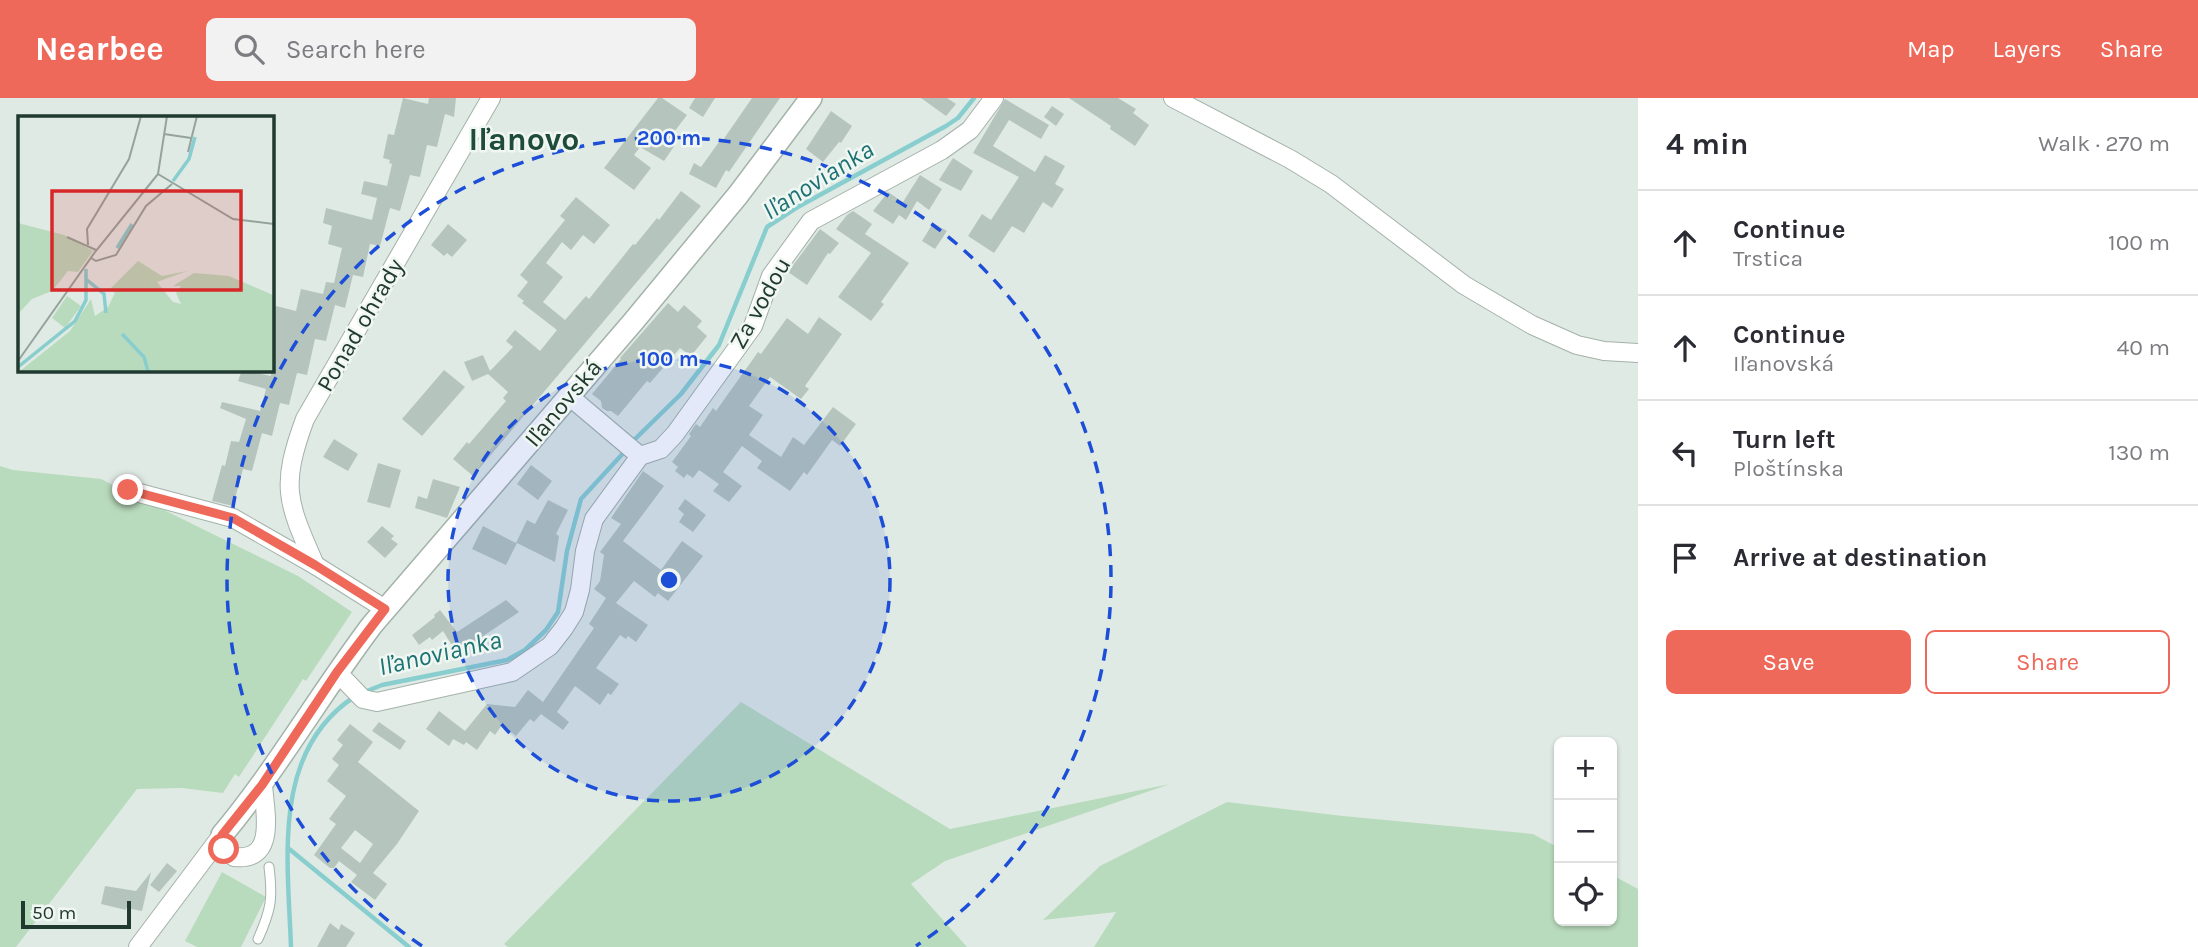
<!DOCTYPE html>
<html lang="en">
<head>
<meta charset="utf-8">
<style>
  body { margin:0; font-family:Karla,sans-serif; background:#f2f2f3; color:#2b2b33 }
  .controls { position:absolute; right:21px; bottom:21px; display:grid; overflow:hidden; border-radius:10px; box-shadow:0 2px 5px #0004 }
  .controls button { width:63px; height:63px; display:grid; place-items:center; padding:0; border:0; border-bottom:2px solid #e1e1e2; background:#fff; color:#2b2b33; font:35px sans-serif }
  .scale { position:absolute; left:21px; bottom:18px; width:110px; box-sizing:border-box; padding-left:7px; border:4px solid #213a30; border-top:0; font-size:19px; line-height:24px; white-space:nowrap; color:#213a30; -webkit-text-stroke:5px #f0f7f2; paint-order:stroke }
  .stop { position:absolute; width:21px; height:21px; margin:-16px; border:5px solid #ee695a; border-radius:50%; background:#fff }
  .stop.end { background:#ee695a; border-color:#fff; box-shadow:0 2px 7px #0008 }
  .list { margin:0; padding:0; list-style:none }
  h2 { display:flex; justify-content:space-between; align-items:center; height:91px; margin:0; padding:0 28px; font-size:30px }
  h2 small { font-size:23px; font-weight:400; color:#7c7c81 }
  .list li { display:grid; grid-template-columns:46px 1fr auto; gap:21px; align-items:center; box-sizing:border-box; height:105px; padding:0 28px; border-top:2px solid #e1e1e2 }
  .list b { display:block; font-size:26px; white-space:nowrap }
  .list p { margin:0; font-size:23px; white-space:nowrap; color:#7c7c81 }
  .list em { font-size:23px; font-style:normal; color:#7c7c81 }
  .actions { display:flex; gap:14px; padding:21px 28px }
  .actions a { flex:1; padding:16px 0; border:2px solid #ee695a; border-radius:10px; text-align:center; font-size:24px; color:#ee695a }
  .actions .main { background:#ee695a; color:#fff }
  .icon { flex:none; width:38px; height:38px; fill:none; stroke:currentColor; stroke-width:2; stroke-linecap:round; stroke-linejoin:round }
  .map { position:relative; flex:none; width:1638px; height:849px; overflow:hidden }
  header { display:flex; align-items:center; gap:42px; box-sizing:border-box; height:98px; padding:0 35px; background:#ee695a; color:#fff }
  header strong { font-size:33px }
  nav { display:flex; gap:38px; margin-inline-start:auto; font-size:24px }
  .search { width:490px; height:63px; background:#f2f2f3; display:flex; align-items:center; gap:18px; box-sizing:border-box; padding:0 24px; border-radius:10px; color:#7c7c81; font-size:26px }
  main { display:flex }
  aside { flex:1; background:#fff }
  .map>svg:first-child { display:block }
  .green { fill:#b9dbbd }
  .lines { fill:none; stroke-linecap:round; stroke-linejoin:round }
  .stream { stroke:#89cece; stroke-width:4.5 }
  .building { fill:#b5c5bd; fill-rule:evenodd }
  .service-casing { stroke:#a3b2aa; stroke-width:11 }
  .minor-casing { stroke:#a3b2aa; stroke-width:20 }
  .tertiary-casing { stroke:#a3b2aa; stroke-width:24 }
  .service { stroke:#fff; stroke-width:9 }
  .minor { stroke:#fff; stroke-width:18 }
  .tertiary { stroke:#fff; stroke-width:21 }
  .route { stroke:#ee695a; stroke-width:9 }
  .ring { fill:none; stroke:#1d4ed8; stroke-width:3.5; stroke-dasharray:12 9 }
  .labels { text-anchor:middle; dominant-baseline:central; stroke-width:5; stroke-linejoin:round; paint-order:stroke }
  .street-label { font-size:24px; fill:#213a30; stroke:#f0f7f2 }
  .water-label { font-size:26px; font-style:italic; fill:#1d7274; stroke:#f0f7f2 }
  .district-label { font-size:32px; font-weight:bold; fill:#1e4b3a; stroke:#f0f7f2 }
  .inset-river { fill:none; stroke:#89cece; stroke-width:3.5 }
  .inset-road { fill:none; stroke:#94a49c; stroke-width:2 }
  .view { fill:#d62828; fill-opacity:0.15; stroke:#d62828; stroke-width:3.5 }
  .inset-edge { fill:none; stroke:#213a30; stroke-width:3.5 }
  .centre { fill:#1d4ed8; stroke:#f0f7f2; stroke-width:3.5 }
  .ring-label { font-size:21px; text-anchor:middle; font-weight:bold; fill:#1d4ed8; stroke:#f0f7f2; stroke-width:5; stroke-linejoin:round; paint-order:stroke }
</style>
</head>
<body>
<header>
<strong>Nearbee</strong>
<div class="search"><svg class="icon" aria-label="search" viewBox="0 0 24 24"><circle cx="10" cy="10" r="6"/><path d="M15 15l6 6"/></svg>Search here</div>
<nav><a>Map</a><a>Layers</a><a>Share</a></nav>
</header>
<main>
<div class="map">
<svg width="1638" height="849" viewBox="0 0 1638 849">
  <rect width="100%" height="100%" fill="#e0eae4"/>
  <g class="green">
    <polygon points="0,368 13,372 101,381 298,478 352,514 306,583 303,581 239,679 235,676 223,695 182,690 137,691 16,849 0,849"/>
    <polygon points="741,604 950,731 1170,686 945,763 911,786 967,849 508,849 504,846"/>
    <polygon points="1227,704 1343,718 1533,736 1559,750 1559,823 1612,823 1612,777 1638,791 1638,849 1094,849 1116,814 1043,822 1100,768"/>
    <polygon points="222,774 266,799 241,849 197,849 185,843"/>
  </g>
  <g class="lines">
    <g class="stream">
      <polyline points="632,344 681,296 719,247 767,129 796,110 946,28 958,20 974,0"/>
      <polyline points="362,595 382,587 507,562 525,552 546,532 558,514 567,453 581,401 627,351"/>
      <polyline points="288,750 409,849"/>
      <path d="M291,849c-3,-87 -20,-195 63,-250"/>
    </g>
  </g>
  <g class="building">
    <polygon points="403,0 428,6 429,0 456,0 454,19 445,16 437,49 427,47 420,79 410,77 400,113 390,110 380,148 370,146 363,179 353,177 345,210 335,207 326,243 315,241 307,277 297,275 289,307 280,305 272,338 262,335 252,373 243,371 233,408 212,403 222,367 225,368 231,343 239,344 246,321 220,310 222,304 260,313 266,291 238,283 242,272 271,278 271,229 276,208 296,213 301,191 323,196 326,184 334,185 342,150 328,146 332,128 323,125 326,110 372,122 377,100 361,96 364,83 387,88 392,66 389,65 390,62 383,60 388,36 394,37"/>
    <polygon points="658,0 662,0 687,17 668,42 675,47 664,63 640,49 634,57 651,70 634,92 604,70"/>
    <polygon points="695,0 715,0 703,19 689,10"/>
    <polygon points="752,0 780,0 729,74 726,72 716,90 689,76 694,65 701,69 721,41 723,42"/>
    <polygon points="921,0 947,0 956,6 946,18"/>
    <polygon points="1069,0 1118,0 1136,11 1133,15 1149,27 1135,48 1110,31 1111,28"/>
    <polygon points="1005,1 1049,27 1041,41 1009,22 993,48 1035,74 1045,57 1065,68 1055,86 1064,91 1052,110 1043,104 1024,135 1012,128 994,155 968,138 982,116 991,122 1019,79 973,55"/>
    <polygon points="1052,8 1064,16 1056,28 1044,19"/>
    <polygon points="831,13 852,28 841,45 839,44 823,64 806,51"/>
    <polygon points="953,60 973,73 961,93 939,82"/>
    <polygon points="920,77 942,91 929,112 917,103 906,122 899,117 893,126 873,113 888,94 903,104"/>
    <polygon points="681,93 701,108 473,378 453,361 467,344 469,346 506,303 503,300 508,294 488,276 472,283 464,264 483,257 490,273 513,249 506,243 515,232 540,253 557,232 522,205 524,203 517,198 528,184 520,177 565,122 560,118 576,99 610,127 594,146 583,137 571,152 562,144 546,165 563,179 543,204 565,222 586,198 589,201 633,146 635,147 657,120 659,122"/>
    <polygon points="853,113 872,126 865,136 909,165 881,204 884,206 871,223 838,199 871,155 836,131 847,117"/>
    <polygon points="933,125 947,133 935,151 922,143"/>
    <polygon points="448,126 467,142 452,159 447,155 444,158 431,147"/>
    <polygon points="820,131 839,145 830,156 828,155 807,187 788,174"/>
    <polygon points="668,205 678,214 684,207 702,223 697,229 707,238 691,258 680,250 650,285 647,283 618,318 611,313 607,313 602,310 601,303 592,296 621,261 620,260"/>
    <polygon points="819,219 842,236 805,288 809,291 801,301 770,279 749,308 763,317 749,337 781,359 793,339 804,347 833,309 856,326 840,348 832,342 807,377 804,374 790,393 757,370 762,363 742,348 723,374 742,388 729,404 713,393 719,386 699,372 693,380 687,376 684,380 675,373 678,369 672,364 691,338 689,336 696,326 700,329 713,310 716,313 758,254 761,256 787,220 808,236"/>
    <polygon points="444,272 465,289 422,338 402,321"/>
    <polygon points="334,341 358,356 348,373 323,359"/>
    <polygon points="378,365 401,372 390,410 367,404"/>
    <polygon points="531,367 552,383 538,402 517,386"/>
    <polygon points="643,373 664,388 623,443 661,472 682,443 703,458 668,503 658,495 655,499 634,483 616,505 648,527 636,544 628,538 626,541 620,537 596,570 619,586 611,597 608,595 600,607 575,588 557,614 569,624 563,632 541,616 534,624 530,621 516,638 502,627 495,637 490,633 477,652 466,644 464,647 453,641 449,648 426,631 439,613 465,633 487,606 515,609 528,592 543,604 594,530 589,526 606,500 594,491 600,483 604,457 600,454 621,426 611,420"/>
    <polygon points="433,381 460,389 447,420 415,410 418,398 427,401"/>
    <polygon points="685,401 706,417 693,434 679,424 684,416 678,411"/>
    <polygon points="548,402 568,412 556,436 559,438 555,464 517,445 506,467 472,451 483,428 516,445 527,422 535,426"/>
    <polygon points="382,428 394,438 391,441 398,446 385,460 367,444"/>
    <polygon points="506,502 519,514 467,549 465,545 455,552 443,533 432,542 430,539 419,547 412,537 435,519 434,517 440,512 457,534"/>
    <polygon points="379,624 406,643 400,652 372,633"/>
    <path d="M350,626l23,18 -15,20 61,49 -22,33 -24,29 14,11 -12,16 -24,-18 6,-7 -18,-14 -5,7h-4l-16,-13 22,-31 -7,-5 17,-23 -19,-15 12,-16 -7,-6 11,-14 -6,-5zM355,732l18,14 -13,19 -19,-15z"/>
    <polygon points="167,765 177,773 159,794 150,787"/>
    <polygon points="151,774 142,813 126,810 126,812 101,806 105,788 136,793"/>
    <polygon points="330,825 339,832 341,826 355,835 346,849 317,849"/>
  </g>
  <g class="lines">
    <defs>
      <path id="service" d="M258,841c13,-29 15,-40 11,-72"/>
      <g id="minor">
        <polyline points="1173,0 1290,61 1331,86 1464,187 1532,227 1577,247 1604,253 1638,255"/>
        <polyline points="569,298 640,358"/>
        <polyline points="128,392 233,420 315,467 385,511"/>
        <path d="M315,467c-28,-64 -35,-78 -10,-146l186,-321"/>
        <polyline points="337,574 363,601 377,604 512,574 550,548 564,530 574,514 580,492 585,453 594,421 640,358 661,351 675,336 753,228 771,178 811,123 942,52 970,32 994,0"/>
        <path d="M222,737l2,14 10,8c43,5 31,-45 29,-72"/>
        <polyline points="138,849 222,737"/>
      </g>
      <path id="tertiary" d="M222,737c55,-66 98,-141 150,-210l261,-303 105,-127 73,-97"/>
    </defs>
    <use href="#service" class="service-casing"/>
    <use href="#minor" class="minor-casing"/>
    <use href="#tertiary" class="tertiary-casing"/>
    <use href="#service" class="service"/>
    <use href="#minor" class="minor"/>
    <use href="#tertiary" class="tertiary"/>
  </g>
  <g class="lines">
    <polyline class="route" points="128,392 233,420 315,467 385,511 337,574 262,687 222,737 224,751"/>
  </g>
  <circle cx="669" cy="482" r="221" fill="#1d4ed8" fill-opacity=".12"/>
  <g class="ring">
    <circle cx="669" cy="482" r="221"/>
    <path d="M422 848A442 442 0 1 1 916 848"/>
  </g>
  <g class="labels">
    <g class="street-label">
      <text transform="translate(760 205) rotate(-61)">Za vodou</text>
      <text transform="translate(360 227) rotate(-60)">Ponad ohrady</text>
      <text transform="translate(563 305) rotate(-50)">Iľanovská</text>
    </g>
    <g class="water-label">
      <text transform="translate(818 82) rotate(-32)">Iľanovianka</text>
      <text transform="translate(440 555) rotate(-13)">Iľanovianka</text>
    </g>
    <g class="district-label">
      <text x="524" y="41">Iľanovo</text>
    </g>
  </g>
  <g transform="translate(18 18)">
    <rect width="256" height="256" fill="#e0eae4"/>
    <path d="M0,107l46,12 29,16 -15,21 -10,-1 -16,20 -20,8 -14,15zM120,145l24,15 25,-5 -30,11 16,20 8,2 -5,-11 5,-7h-8l21,-13 35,3 44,19v76h-253l50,-40 21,-32 4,17 13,-9 7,-14 -5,-4zM49,180l14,10 -16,22 -13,-10z" fill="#b9dbbd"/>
    <path class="inset-river" d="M155,65l16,-22 6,-22M99,132l15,-24M69,164l17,14 2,19M104,218l22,23 4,14M0,251l57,-46 11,-21v-31"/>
    <path class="inset-road" d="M146,18l27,4M170,36l9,-36M140,58l75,45 41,5M49,121l29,13M70,129l-1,-16 42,-70 12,-43M73,142l5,3 20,-6 30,-49 26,-22M0,245l77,-109 63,-78 9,-58"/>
    <path class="view" d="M34,75h189v99h-189z"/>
    <rect width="256" height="256" class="inset-edge"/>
  </g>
  <circle cx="669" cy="482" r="10" class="centre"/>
  <g class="ring-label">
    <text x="669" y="47">200 m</text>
    <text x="669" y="268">100 m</text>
  </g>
</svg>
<div class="controls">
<button>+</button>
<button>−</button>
<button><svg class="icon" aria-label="locate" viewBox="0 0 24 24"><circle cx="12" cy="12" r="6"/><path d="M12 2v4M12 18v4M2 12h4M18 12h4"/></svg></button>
</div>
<div class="scale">50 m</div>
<div class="stop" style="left:224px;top:751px"></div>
<div class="stop end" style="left:128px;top:392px"></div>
</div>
<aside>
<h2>4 min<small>Walk · 270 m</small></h2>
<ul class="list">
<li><svg class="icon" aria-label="ahead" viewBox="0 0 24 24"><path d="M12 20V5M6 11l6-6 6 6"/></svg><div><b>Continue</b><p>Trstica</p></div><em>100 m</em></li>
<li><svg class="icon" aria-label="ahead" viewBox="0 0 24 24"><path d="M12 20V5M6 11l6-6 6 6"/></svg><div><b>Continue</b><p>Iľanovská</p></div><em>40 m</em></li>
<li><svg class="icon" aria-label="left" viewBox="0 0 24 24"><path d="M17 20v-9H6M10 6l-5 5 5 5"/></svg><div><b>Turn left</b><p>Ploštínska</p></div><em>130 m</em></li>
<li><svg class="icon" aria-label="arrive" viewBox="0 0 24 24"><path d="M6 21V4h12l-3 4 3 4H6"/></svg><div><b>Arrive at destination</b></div></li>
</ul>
<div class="actions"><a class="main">Save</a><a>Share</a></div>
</aside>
</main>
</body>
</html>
